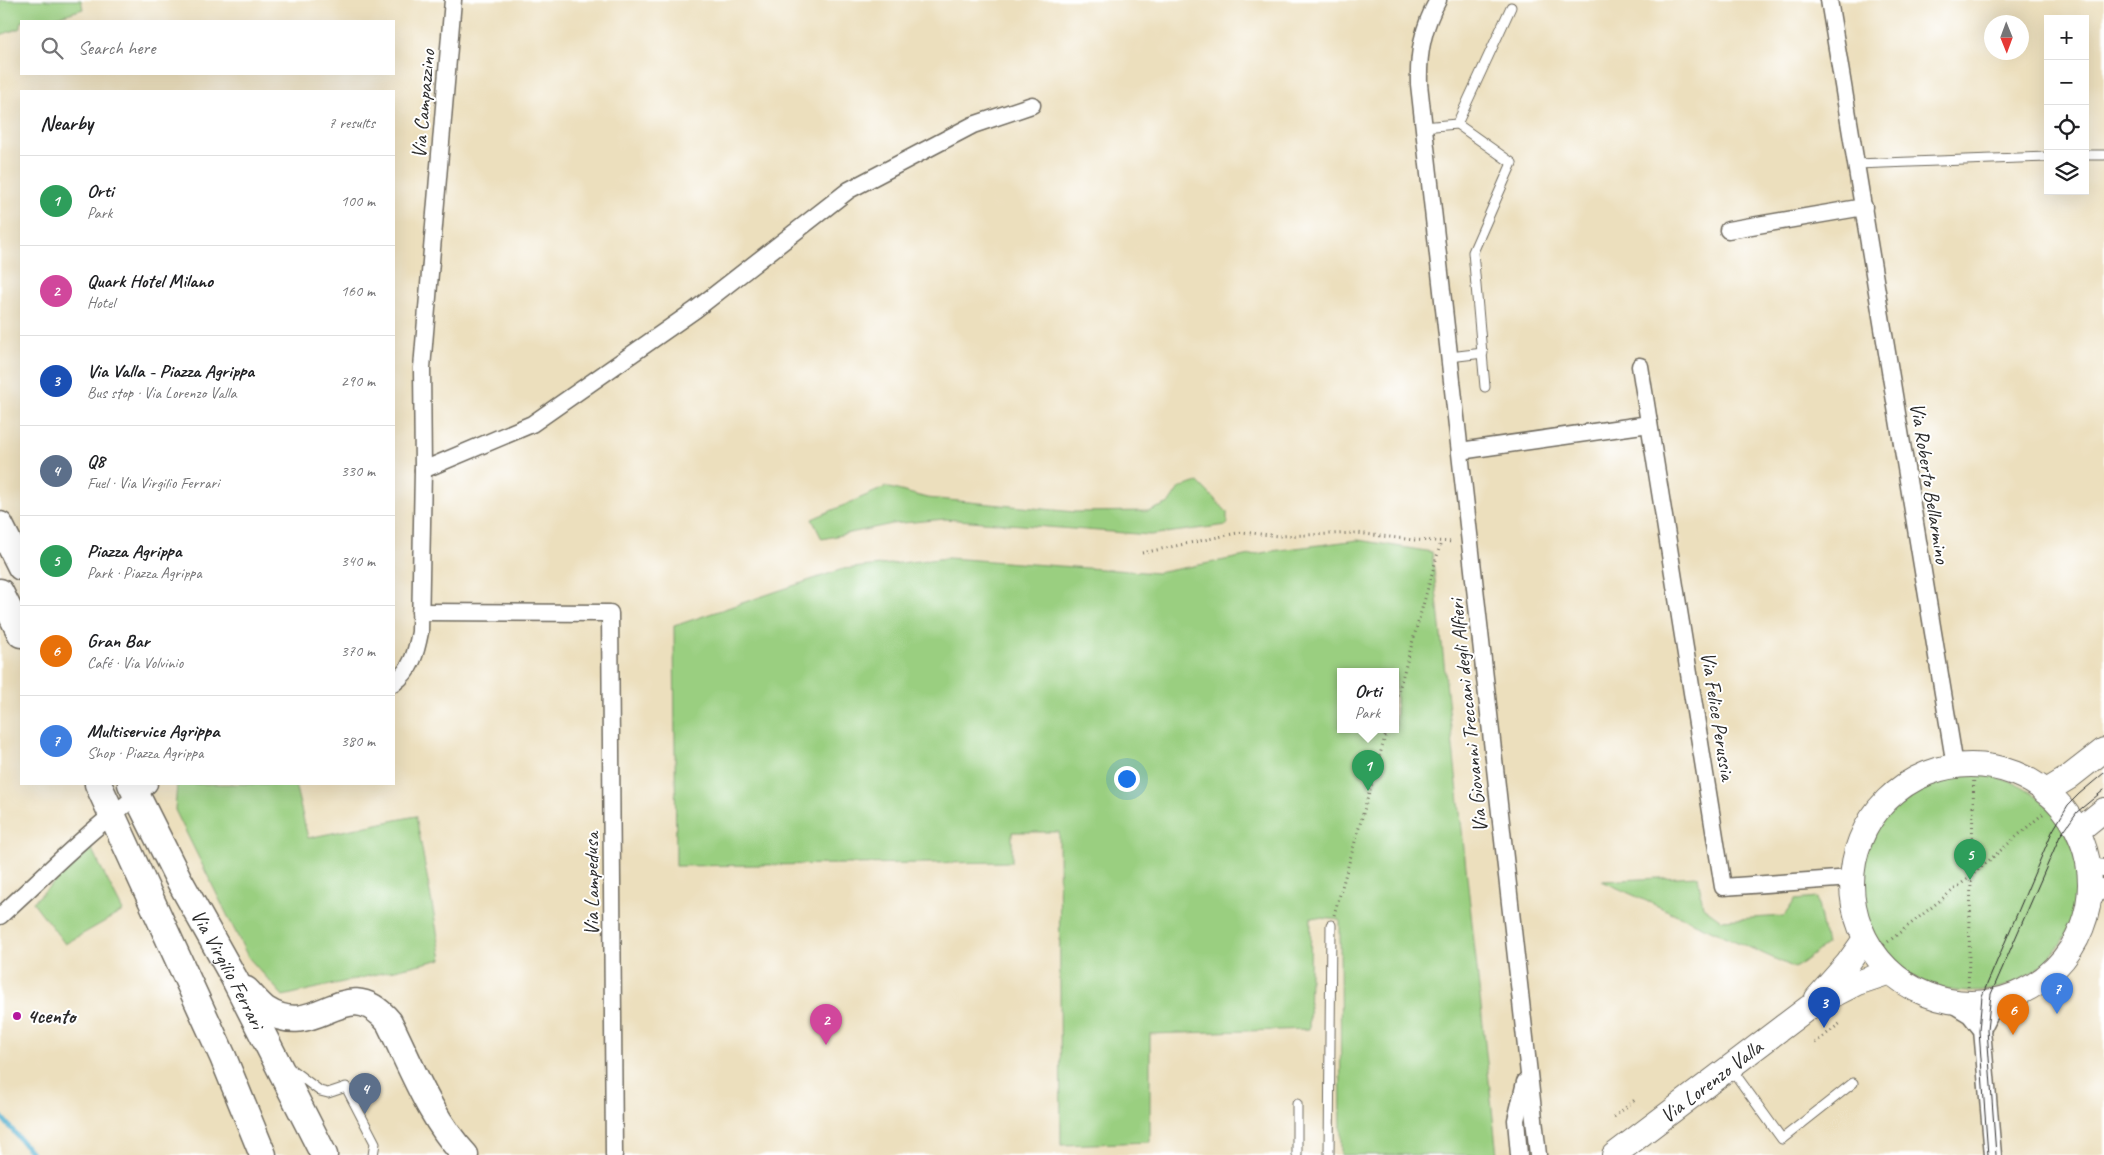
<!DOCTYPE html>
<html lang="en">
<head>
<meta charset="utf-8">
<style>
  body { margin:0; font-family:Caveat,sans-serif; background:#f6f6f6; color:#202124 }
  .controls { position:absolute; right:15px; top:15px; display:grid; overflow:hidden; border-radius:0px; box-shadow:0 5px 20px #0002 }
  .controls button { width:45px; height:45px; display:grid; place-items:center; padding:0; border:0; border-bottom:1px solid #e0e0e0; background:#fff; color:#202124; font:25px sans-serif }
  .compass { position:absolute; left:1984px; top:15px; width:45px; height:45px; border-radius:50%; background:#fff; box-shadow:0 5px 20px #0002; rotate:179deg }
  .you { position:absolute; left:1126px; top:778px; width:18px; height:18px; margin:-12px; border:4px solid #fff; border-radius:50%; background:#1a73e8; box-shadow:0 0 0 8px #1a73e833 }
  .badge { display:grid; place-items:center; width:32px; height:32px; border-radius:50%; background:#ea580c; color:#fff; font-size:16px; font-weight:700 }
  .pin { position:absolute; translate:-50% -41px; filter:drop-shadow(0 1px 2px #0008) }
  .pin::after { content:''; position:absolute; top:26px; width:18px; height:15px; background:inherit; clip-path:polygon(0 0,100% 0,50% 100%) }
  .popup { position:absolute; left:1337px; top:668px; width:62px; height:65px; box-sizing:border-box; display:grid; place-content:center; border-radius:0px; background:#fff; filter:drop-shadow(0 1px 4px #0005); font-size:16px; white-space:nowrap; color:#757577 }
  .popup b { font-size:19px; color:#202124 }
  .popup::after { content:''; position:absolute; left:50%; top:100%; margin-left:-10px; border:10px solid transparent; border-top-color:#fff }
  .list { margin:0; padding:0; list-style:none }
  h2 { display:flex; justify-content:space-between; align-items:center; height:65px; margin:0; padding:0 20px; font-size:21px }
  h2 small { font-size:16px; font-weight:400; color:#757577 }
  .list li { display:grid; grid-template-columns:32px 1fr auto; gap:15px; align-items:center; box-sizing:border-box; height:90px; padding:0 20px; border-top:1px solid #e0e0e0 }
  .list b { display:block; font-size:19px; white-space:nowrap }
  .list p { margin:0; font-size:16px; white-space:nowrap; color:#757577 }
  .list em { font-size:16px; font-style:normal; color:#757577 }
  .icon { flex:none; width:28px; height:28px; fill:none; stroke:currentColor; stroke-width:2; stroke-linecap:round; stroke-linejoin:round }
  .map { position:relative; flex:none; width:2104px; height:1155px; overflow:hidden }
  .search { position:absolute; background:#fff; box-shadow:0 5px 20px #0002; left:20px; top:20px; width:375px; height:55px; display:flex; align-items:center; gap:12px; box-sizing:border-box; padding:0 18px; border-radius:0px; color:#757577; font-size:19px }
  .panel { position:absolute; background:#fff; box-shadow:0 5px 20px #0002; left:20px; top:90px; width:375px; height:695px; border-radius:0px }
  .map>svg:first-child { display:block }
  .green { fill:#9acf80; stroke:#627d56; fill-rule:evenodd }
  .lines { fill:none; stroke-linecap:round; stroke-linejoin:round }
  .stream { stroke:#4faecd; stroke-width:5 }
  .service-casing { stroke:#6f6a5e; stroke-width:11 }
  .minor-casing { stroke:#6f6a5e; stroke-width:19 }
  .secondary-casing { stroke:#6f6a5e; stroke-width:26 }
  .primary-casing { stroke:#6f6a5e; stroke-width:29 }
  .path { stroke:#6f6a5e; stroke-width:3; stroke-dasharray:1 4; stroke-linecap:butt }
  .service { stroke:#fff; stroke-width:9 }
  .minor { stroke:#fff; stroke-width:16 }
  .secondary { stroke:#fff; stroke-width:24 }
  .primary { stroke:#fff; stroke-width:26 }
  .tram { stroke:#2b2b2b; stroke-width:1 }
  .poi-dot { fill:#b5179e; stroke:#fff; stroke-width:2 }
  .labels { text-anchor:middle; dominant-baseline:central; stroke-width:4; stroke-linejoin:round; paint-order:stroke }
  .street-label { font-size:21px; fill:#2b2b2b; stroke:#fff }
  .poi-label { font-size:21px; font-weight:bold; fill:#2b2b2b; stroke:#fff; text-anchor:start }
</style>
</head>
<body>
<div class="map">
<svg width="2104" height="1155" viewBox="0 0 2104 1155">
  <rect width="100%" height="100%" fill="#fff"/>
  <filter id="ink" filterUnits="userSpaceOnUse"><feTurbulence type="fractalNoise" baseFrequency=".02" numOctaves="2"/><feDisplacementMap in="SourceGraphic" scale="10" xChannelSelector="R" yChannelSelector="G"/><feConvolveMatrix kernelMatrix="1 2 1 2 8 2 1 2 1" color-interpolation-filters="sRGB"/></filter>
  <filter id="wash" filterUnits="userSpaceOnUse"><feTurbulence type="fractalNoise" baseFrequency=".0096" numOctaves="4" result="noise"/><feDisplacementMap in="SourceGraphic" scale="20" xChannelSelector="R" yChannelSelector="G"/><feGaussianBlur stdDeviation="1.12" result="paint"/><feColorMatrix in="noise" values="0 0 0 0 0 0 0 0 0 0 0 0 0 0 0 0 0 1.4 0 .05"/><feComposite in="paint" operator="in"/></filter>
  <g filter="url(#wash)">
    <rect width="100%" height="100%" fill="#ecdfbd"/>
    <g class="green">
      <polygon points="0,0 81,0 83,9 44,21 21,21 21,28 0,35"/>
      <polygon points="1198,482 1227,512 1227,525 1150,535 945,519 892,524 822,539 812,519 886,487 927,498 1075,512 1150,511 1169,503 1179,488"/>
      <path d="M1358,540l74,12 65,603h-156l-1,-235 -29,-3 -2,112 -159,5v108l-89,3 -2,-313h-47v30l-336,4 -2,-240 169,-57 105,-11 209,15 115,-22zM1340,672h56v58h-56z"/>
      <circle cx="1970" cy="883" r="109"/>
      <polygon points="177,784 295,784 308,838 416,816 442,959 283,996 248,957 175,810"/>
      <polygon points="91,848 123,911 65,944 33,902"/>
      <polygon points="1698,876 1703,907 1721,920 1784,916 1795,900 1817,898 1826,945 1795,968 1602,881"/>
    </g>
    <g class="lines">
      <polyline class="stream" points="0,1115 33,1155"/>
    </g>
  </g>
  <g filter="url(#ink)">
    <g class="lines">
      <defs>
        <g id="service">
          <polyline points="1457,124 1511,7"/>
          <polyline points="1423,127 1457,124 1512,163 1473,252 1485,387"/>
          <polyline points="2085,155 2104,155"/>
          <polyline points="1856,164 2048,157"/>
          <polyline points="1450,357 1483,353"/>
          <polyline points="288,1067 320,1091 328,1093 346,1087 375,1143 373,1155"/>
          <polyline points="1730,1067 1782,1139 1853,1083"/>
          <polyline points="1297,1155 1297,1104"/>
          <polyline points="1329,1155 1331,925"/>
        </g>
        <g id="minor">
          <path d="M1438,0c-15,27 -20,53 -19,84l119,1071"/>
          <polyline points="1829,0 1955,766"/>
          <polyline points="1728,230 1864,207"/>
          <polyline points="1640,366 1723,887 1852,878"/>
          <polyline points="1460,451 1649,424"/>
          <polyline points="423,470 532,424 695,310 849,190 973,125 1032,105"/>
          <polyline points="420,612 610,613 614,1155"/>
          <path d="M394,683c18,-14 22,-30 26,-51l3,-162 -1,-102 31,-368"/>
          <polyline points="2089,866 2104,868"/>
          <polyline points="2088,904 2104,887"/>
          <path d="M0,916c32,-29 63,-60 96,-88 17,-15 37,-27 53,-44"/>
          <polyline points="1947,1001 1970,1015 1982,1030"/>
          <polyline points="1519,1155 1516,1120 1525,1082"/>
          <path d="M1993,1155l-11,-125c6,-16 13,-23 26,-33"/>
        </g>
        <g id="secondary">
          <circle cx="1971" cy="884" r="119"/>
          <polyline points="2045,792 2068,778 2104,750"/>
          <polyline points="2078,831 2104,810"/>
          <polyline points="1817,998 1848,963 1865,939"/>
          <path id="s1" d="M1614,1155l194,-147 49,-25 33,-11"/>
        </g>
        <g id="primary">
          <polyline points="0,525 21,567"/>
          <polyline points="0,592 21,634"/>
          <polyline points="98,784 223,1057 263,1155"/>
          <path id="s2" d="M131,784l47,94 56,100 90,177"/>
          <path d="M246,990c6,6 13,15 20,20 52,33 79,-41 123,12 22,44 42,98 76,133"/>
        </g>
      </defs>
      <use href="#service" class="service-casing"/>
      <use href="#minor" class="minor-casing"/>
      <use href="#secondary" class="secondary-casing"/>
      <use href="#primary" class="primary-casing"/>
      <g class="path">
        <polyline points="1142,553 1242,532 1279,536 1357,533 1414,540 1453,542"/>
        <polyline points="1396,700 1441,542"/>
        <polyline points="1334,915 1387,730"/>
        <polyline points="1884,945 1971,876 2045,812"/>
        <polyline points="1968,992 1974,771"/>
        <polyline points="1815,1043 1842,1022"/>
        <polyline points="1614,1117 1637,1098"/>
      </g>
      <use href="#service" class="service"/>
      <use href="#minor" class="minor"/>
      <use href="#secondary" class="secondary"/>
      <use href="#primary" class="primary"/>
      <g class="tram">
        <polyline points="1988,1155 1979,1031 1982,996 2052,832 2068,805 2079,794 2104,773"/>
        <polyline points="1996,1155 1987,1030 1991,994 2060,836 2077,812 2104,790"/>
      </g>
    </g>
  </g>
  <circle class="poi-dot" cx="17" cy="1016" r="5"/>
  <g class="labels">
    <g class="street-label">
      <text transform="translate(423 104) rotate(-85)">Via Campazzino</text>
      <text transform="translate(1930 483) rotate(81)">Via Roberto Bellarmino</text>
      <text transform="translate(1468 716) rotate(-96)">Via Giovanni Treccani degli Alfieri</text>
      <text transform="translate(1718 716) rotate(81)">Via Felice Perussia</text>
      <text transform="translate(591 884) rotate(-90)">Via Lampedusa</text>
      <text stroke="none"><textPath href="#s2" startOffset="209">Via Virgilio Ferrari</textPath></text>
      <text stroke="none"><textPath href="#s1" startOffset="122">Via Lorenzo Valla</textPath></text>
    </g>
    <g class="poi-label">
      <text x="27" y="1016">4cento</text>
    </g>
  </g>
</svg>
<div class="controls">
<button>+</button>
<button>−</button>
<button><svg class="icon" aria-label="locate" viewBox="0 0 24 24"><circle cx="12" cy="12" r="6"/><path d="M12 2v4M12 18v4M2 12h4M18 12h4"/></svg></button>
<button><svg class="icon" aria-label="layers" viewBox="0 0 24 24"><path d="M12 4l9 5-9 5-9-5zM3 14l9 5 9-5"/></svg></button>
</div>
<svg class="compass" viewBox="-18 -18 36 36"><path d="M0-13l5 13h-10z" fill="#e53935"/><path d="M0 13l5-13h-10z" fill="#757577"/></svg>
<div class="you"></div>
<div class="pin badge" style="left:1368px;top:791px;background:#2e9e5b">1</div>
<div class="popup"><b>Orti</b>Park</div>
<div class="pin badge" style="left:826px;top:1045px;background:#d1479c">2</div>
<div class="pin badge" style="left:1824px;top:1028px;background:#1a4fb4">3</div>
<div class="pin badge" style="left:365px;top:1114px;background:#5c6f8a">4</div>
<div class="pin badge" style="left:1970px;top:880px;background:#2e9e5b">5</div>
<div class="pin badge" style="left:2013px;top:1035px;background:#e8710a">6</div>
<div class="pin badge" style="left:2057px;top:1014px;background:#3f7fe0">7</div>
<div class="search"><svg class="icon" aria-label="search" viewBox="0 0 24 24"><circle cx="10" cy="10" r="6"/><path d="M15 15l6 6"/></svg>Search here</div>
<section class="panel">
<h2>Nearby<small>7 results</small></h2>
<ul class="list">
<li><span class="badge" style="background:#2e9e5b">1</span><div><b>Orti</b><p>Park</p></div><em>100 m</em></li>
<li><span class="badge" style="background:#d1479c">2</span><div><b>Quark Hotel Milano</b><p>Hotel</p></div><em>160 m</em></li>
<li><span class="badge" style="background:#1a4fb4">3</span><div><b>Via Valla - Piazza Agrippa</b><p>Bus stop · Via Lorenzo Valla</p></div><em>290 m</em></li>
<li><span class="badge" style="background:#5c6f8a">4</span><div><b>Q8</b><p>Fuel · Via Virgilio Ferrari</p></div><em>330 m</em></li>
<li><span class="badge" style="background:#2e9e5b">5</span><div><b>Piazza Agrippa</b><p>Park · Piazza Agrippa</p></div><em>340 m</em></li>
<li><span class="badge" style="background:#e8710a">6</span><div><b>Gran Bar</b><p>Café · Via Volvinio</p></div><em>370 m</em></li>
<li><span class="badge" style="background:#3f7fe0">7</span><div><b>Multiservice Agrippa</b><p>Shop · Piazza Agrippa</p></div><em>380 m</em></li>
</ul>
</section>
</div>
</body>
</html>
